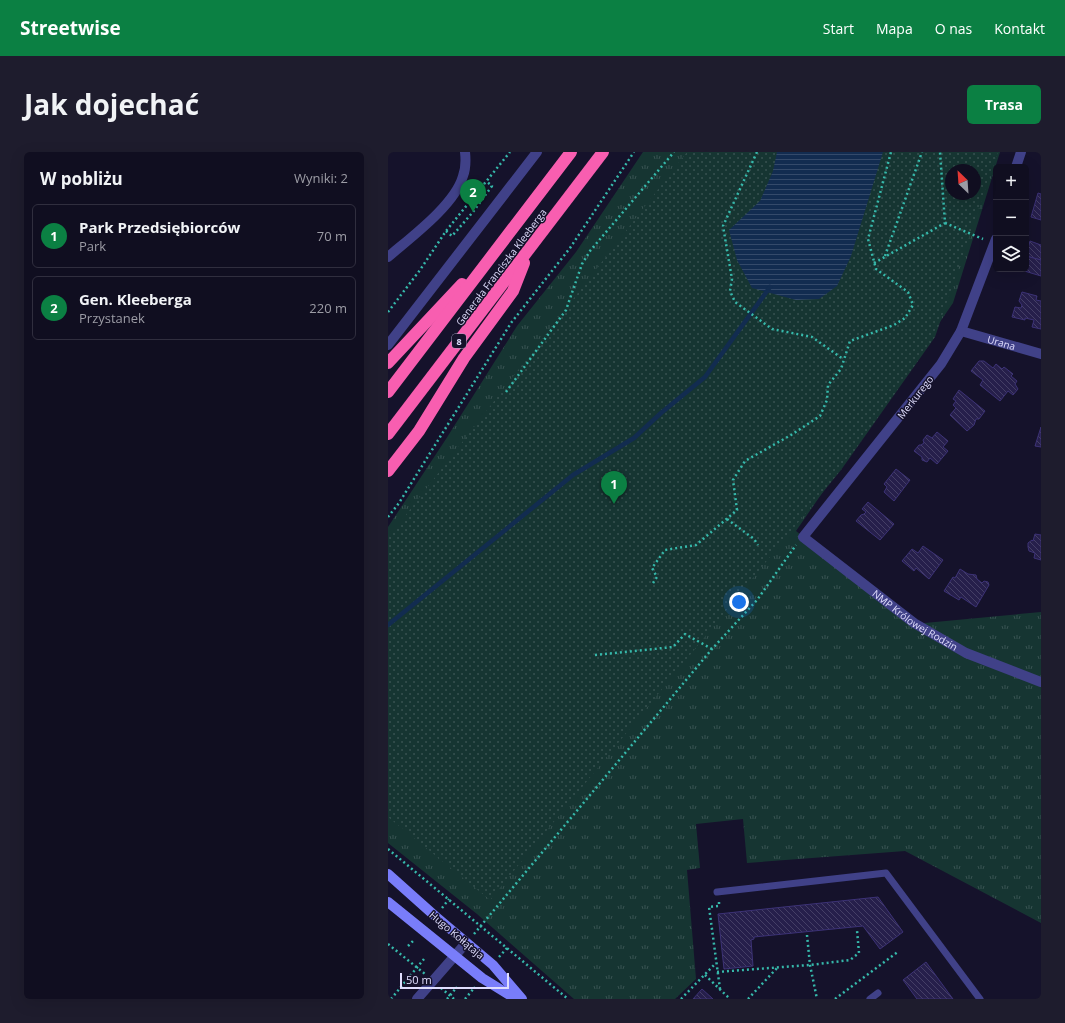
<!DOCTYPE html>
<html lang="pl">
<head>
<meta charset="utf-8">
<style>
  body { margin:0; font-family:"Open Sans",sans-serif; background:#1e1c2d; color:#f1f3f6 }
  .controls { position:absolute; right:12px; top:12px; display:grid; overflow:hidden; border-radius:6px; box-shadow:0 4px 16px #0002 }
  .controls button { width:36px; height:36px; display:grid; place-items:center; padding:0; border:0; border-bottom:1px solid #302e3e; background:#100e20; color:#f1f3f6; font:20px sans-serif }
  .compass { position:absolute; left:557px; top:12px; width:36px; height:36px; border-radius:50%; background:#100e20; box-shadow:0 4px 16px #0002; rotate:335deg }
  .scale { position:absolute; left:12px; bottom:10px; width:109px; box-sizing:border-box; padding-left:4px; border:2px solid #e0defe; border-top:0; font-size:11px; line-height:14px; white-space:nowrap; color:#e0defe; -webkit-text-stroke:3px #15122b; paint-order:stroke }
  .you { position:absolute; left:351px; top:450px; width:14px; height:14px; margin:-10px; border:3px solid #fff; border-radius:50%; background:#1a73e8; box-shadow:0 0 0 6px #1a73e833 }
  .badge { display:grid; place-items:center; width:26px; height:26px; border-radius:50%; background:#0b8043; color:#fff; font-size:13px; font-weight:700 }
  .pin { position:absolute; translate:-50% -33px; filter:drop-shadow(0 1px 2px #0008) }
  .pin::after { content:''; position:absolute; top:21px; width:14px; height:12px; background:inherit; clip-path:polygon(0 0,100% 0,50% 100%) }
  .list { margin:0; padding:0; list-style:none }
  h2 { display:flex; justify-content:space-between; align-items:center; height:52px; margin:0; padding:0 16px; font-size:17px }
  h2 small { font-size:13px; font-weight:400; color:#9c9ca5 }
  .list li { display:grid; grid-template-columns:26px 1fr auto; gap:12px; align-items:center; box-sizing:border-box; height:64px; margin:0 8px 8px; padding:0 8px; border:1px solid #302e3e; border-radius:6px }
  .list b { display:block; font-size:15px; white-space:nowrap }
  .list p { margin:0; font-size:13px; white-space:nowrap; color:#9c9ca5 }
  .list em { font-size:13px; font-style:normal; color:#9c9ca5 }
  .icon { flex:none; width:22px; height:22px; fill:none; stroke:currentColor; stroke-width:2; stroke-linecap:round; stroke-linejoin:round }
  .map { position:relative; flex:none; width:653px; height:847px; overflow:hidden; border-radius:6px }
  header { display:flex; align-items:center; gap:24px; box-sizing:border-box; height:56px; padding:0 20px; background:#0b8043; color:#fff }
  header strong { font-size:19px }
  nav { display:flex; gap:22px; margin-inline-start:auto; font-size:14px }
  .intro { display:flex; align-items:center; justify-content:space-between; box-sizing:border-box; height:96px; padding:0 24px }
  h1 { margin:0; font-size:28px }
  .button { padding:10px 18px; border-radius:6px; background:#0b8043; color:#fff; font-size:14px; font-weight:700 }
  main { display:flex; gap:24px; padding:0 24px }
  aside { flex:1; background:#100e20; border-radius:6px; box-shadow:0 4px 16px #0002 }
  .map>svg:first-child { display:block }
  .grass { fill:url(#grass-tufts); fill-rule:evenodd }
  .park { fill:url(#park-dots); fill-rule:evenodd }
  .water { fill:url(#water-rules) }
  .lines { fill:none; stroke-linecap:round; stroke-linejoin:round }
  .stream { stroke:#122c50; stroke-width:4.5 }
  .building { fill:url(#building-back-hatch); stroke:#3c3276 }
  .path { stroke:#36b9ab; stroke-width:2.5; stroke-dasharray:2 3; stroke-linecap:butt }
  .lane { stroke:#404188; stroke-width:7 }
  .street { stroke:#404188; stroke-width:10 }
  .secondary { stroke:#797dfa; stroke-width:10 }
  .highway { stroke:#f85eb0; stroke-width:12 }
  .labels { text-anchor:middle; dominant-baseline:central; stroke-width:3; stroke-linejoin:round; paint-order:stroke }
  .shield { fill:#15122b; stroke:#a3a1bf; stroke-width:1 }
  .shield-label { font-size:9px; font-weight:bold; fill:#e0defe }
  .street-label { font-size:10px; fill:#e0defe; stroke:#15122b }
</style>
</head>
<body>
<header>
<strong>Streetwise</strong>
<nav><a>Start</a><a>Mapa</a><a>O nas</a><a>Kontakt</a></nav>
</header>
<div class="intro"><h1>Jak dojechać</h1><a class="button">Trasa</a></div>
<main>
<aside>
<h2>W pobliżu<small>Wyniki: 2</small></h2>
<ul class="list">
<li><span class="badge">1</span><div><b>Park Przedsiębiorców</b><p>Park</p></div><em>70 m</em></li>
<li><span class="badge">2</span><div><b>Gen. Kleeberga</b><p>Przystanek</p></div><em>220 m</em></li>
</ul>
</aside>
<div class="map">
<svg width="653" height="847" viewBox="0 0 653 847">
  <defs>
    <pattern id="grass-tufts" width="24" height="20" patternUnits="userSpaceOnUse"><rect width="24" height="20" fill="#163532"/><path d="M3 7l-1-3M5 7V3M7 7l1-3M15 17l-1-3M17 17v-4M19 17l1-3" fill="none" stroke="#385251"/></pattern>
    <pattern id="park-dots" width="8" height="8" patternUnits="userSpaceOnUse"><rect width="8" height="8" fill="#163532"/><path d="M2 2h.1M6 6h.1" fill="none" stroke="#385251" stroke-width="1.8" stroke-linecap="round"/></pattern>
    <pattern id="water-rules" width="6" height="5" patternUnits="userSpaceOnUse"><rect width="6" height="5" fill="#122c50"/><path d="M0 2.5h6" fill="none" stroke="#344a6a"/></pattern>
    <pattern id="building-back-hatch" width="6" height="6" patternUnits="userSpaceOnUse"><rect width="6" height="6" fill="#261f4b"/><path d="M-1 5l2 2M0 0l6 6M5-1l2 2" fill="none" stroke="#453f66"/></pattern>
  </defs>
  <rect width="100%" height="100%" fill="#15122b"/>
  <path class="grass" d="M255,0h357l-47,151 -157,228 118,93 127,-12v311l-136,-72 -158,12 -4,-44 -47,5 4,44 -13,2 9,109 -21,20h-101l-97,-85 -89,-71v-316l58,-88 71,-113 59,-74zM563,18h24v24h-24z"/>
  <path class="park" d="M299,0h311l-63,185 -94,133 -351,430 -102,-83v-279zM563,18h24v24h-24z"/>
  <polygon class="water" points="389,0 495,0 463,104 449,134 431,147 408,148 364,136 349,108 341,78 372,49 385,19"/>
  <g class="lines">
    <polyline class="stream" points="0,473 185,323 246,286 273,261 317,225 382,135"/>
  </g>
  <g class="building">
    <polygon points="650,41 653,42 653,68 643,65"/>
    <polygon points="642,89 653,93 653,108 638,104"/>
    <polygon points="638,104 653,108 653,124 633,118 634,117 638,117"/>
    <polygon points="634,140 649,144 648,148 653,149 653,177 644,175 646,168 637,166 637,168 624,165 627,155 633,156 634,153 631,149"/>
    <polygon points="591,209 596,209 605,216 608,212 614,217 616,215 625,222 623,224 629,229 627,232 630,237 625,243 620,239 612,249 592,233 595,228 583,219"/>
    <polygon points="571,238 597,259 591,267 588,267 586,273 579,279 562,263 568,256 565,253 568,249 565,247"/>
    <polygon points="653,275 653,295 647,294"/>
    <polygon points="549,280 560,289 555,295 560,299 549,312 542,306 539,310 534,308 534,305 526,299 531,293 533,293 536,291 535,288 539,283 544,286"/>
    <polygon points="508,317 522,328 506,349 496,340 499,335 496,332"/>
    <polygon points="480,350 506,372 492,388 468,369 473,363 476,362 478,360 474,357"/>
    <polygon points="647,382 653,383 653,408 646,406 647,401 641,399 640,395 640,391 644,388 645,389"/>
    <polygon points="535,394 555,408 541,427 528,416 526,419 514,409 524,397 530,401"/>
    <polygon points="572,417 580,422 588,423 589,427 594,431 596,429 600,430 601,433 588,455 573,445 571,448 556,439 565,425 567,426"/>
    <polygon points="490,745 515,780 492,797 475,774 366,785 366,787 363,788 365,814 336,817 330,762"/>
    <polygon points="538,810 565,847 529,847 515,828"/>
    <polygon points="314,837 325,847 305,847"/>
  </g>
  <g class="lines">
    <g class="path">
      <polyline points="369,0 335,74 344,127 342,139 347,150 384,177 424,185 455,207"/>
      <polyline points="557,71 595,87"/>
      <polyline points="58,79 64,84 85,60 104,34 98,29"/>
      <polyline points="497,104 534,0"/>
      <polyline points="486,111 557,71 552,0"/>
      <polyline points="0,160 32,118 58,79 122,0"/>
      <polyline points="118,240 178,158 194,112 202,99 286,0"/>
      <polyline points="0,365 11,351 123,171 182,96 246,0"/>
      <polyline points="339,367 366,387 370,393"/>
      <polyline points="265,431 269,425 264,416 277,398 308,393 349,358 345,328 357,309 403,283 432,264 439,248 440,233 453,217 462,189 506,173 517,166 525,153 520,140 488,117 480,87 503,0"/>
      <polyline points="207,503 285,495 297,482 324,497"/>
      <polyline points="0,697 180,847"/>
      <polyline points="331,750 331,754 321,755 332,837"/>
      <polyline points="54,756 61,747"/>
      <polyline points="86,782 324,497 369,448 408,393"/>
      <polyline points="419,783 422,813 429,847"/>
      <polyline points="0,792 37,822"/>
      <polyline points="20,794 27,787"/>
      <polyline points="111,805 119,796"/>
      <polyline points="329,820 422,813 462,808 471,801 469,778"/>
      <polyline points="317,823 342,847"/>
      <polyline points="53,836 66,847"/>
      <polyline points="3,847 36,807"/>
      <polyline points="59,847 69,835"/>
      <polyline points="77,847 87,835"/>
      <polyline points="293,847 328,811"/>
      <polyline points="360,847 389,816"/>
      <polyline points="447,847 511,799"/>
    </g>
    <g class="lane">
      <polyline points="329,740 498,721 592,847"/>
      <polyline points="482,847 490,841"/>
    </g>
    <g class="street">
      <polyline points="628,15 633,0"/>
      <path id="s1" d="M608,87l-35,92 -20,33 -138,173 111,86 52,30 75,29"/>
      <path d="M0,105c22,-19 67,-52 75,-81 3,-8 3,-15 2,-24"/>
      <path id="s2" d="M573,179l80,23"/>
      <polyline points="0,193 149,0"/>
      <polyline points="29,847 78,791"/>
    </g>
    <g class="secondary">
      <polyline points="0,722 47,764 105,813 134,847"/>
      <polyline points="0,750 94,826 128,847"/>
    </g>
    <g class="highway">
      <polyline points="0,211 74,132"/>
      <polyline points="0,240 183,0"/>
      <polyline points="0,282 215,0"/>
      <polyline points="0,319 31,279 76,206 125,139 136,111"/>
    </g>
  </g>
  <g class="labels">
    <rect class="shield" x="64" y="182" width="14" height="14" rx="3"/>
    <g class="shield-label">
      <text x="71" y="189">8</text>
    </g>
    <g class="street-label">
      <text transform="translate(113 115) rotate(-53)">Generała Franciszka Kleeberga</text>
      <text stroke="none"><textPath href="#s2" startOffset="42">Urana</textPath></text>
      <text transform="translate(527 245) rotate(-52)">Merkurego</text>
      <text stroke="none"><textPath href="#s1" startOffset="498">NMP Królowej Rodzin</textPath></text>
      <text transform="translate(69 783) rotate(40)">Hugo Kołłątaja</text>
    </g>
  </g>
</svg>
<div class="controls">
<button>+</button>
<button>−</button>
<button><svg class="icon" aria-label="layers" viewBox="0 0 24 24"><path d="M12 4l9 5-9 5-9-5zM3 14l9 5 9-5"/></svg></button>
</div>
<svg class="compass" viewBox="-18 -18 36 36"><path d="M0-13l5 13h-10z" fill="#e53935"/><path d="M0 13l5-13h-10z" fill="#9c9ca5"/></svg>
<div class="scale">50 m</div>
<div class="you"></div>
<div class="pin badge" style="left:226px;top:352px">1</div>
<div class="pin badge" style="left:85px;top:60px">2</div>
</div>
</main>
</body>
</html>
